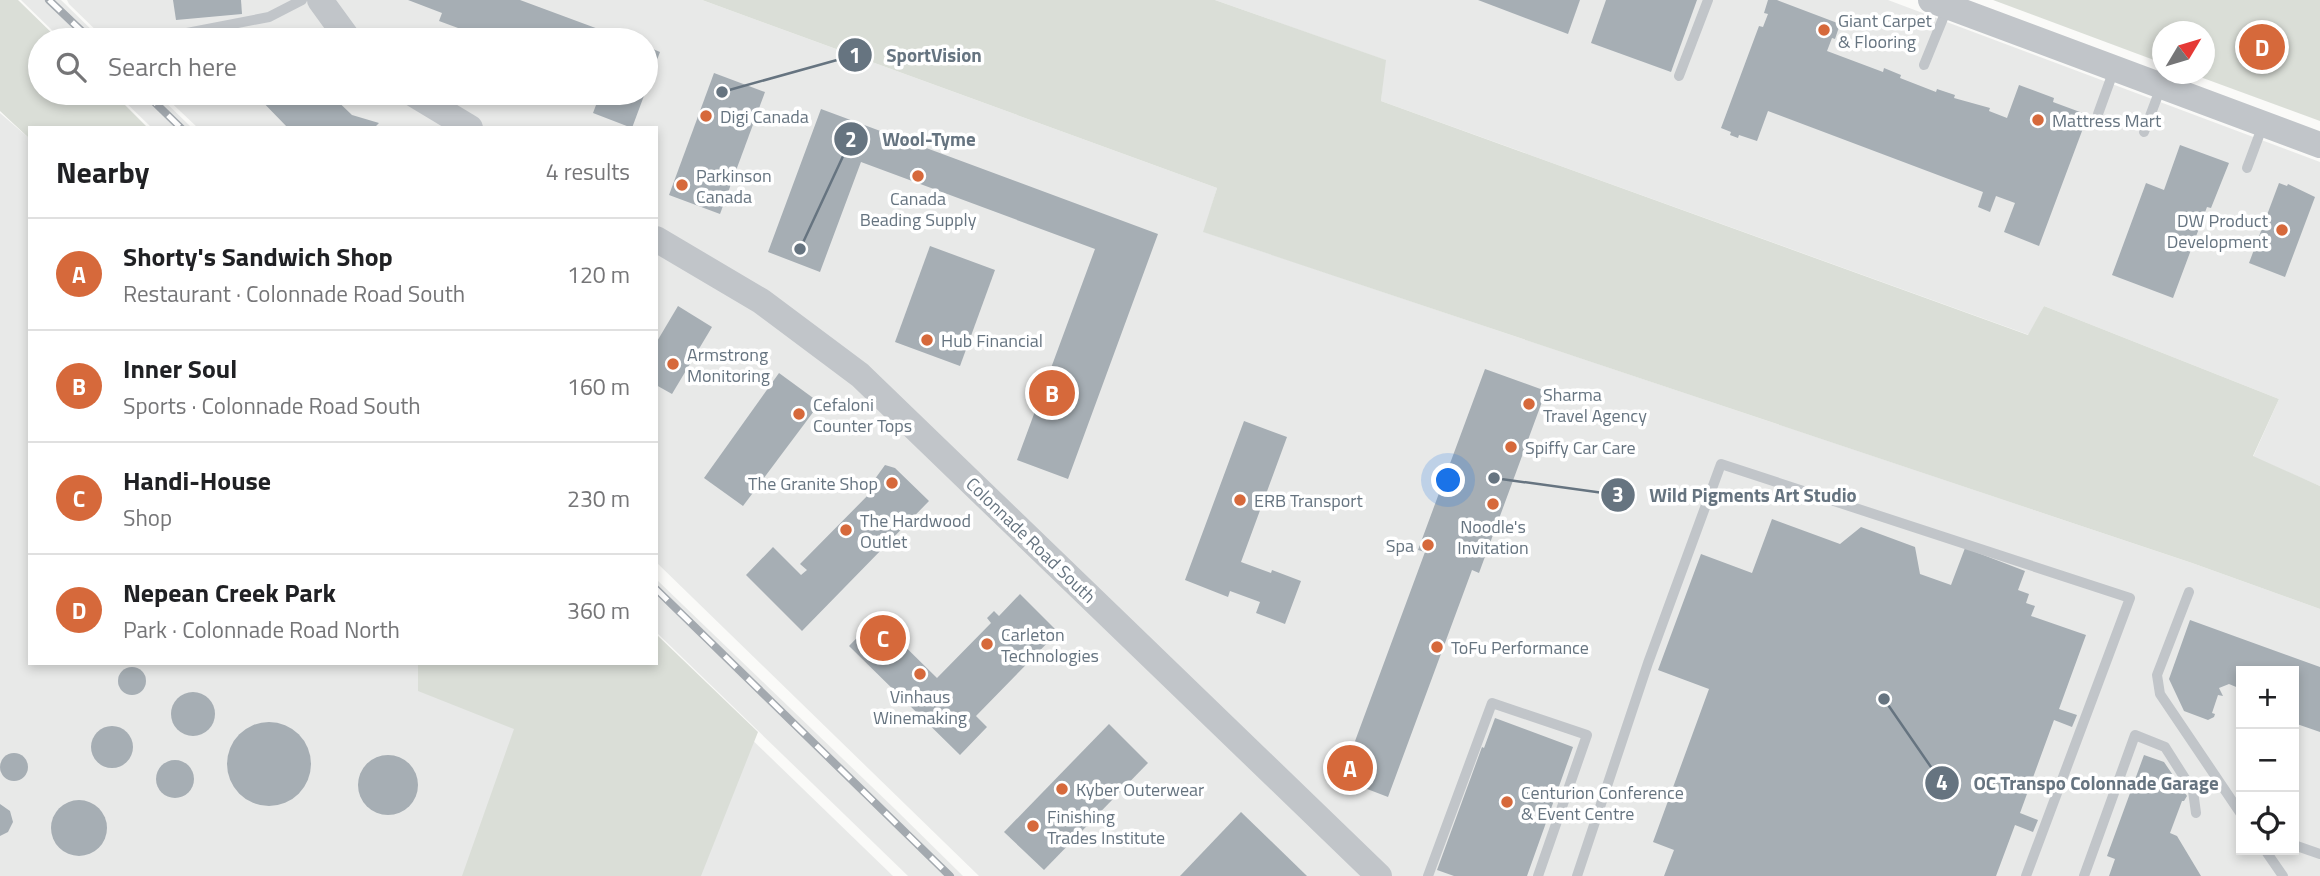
<!DOCTYPE html>
<html lang="en">
<head>
<meta charset="utf-8">
<style>
  body { margin:0; font-family:"Titillium Web",sans-serif; background:#f6f6f6; color:#202124 }
  .controls { position:absolute; right:21px; bottom:21px; display:grid; overflow:hidden; border-radius:0px; box-shadow:0 4px 10px #0003 }
  .controls button { width:63px; height:63px; display:grid; place-items:center; padding:0; border:0; border-bottom:2px solid #e0e0e0; background:#fff; color:#202124; font:35px sans-serif }
  .compass { position:absolute; left:2152px; top:21px; width:63px; height:63px; border-radius:50%; background:#fff; box-shadow:0 4px 10px #0003; rotate:52deg }
  .you { position:absolute; left:1449px; top:481px; width:24px; height:24px; margin:-18px; border:5px solid #fff; border-radius:50%; background:#1a73e8; box-shadow:0 0 0 10px #1a73e833 }
  .badge { display:grid; place-items:center; width:46px; height:46px; border-radius:50%; background:#d6693b; color:#fff; font-size:23px; font-weight:700 }
  .pin { position:absolute; translate:-50% -50%; border:4px solid #fff; box-shadow:0 2px 7px #0006 }
  .list { margin:0; padding:0; list-style:none }
  h2 { display:flex; justify-content:space-between; align-items:center; height:91px; margin:0; padding:0 28px; font-size:30px }
  h2 small { font-size:23px; font-weight:400; color:#757577 }
  .list li { display:grid; grid-template-columns:46px 1fr auto; gap:21px; align-items:center; box-sizing:border-box; height:112px; padding:0 28px; border-top:2px solid #e0e0e0 }
  .list b { display:block; font-size:26px; white-space:nowrap }
  .list p { margin:0; font-size:23px; white-space:nowrap; color:#757577 }
  .list em { font-size:23px; font-style:normal; color:#757577 }
  .icon { flex:none; width:38px; height:38px; fill:none; stroke:currentColor; stroke-width:2; stroke-linecap:round; stroke-linejoin:round }
  .map { position:relative; flex:none; width:2320px; height:876px; overflow:hidden }
  .search { position:absolute; background:#fff; box-shadow:0 4px 10px #0003; left:28px; top:28px; width:630px; height:77px; display:flex; align-items:center; gap:18px; box-sizing:border-box; padding:0 24px; border-radius:38px; color:#757577; font-size:26px }
  .panel { position:absolute; background:#fff; box-shadow:0 4px 10px #0003; left:28px; top:126px; width:630px; height:539px; border-radius:0px }
  .map>svg:first-child { display:block }
  .built { fill:#e8e9e8; fill-rule:evenodd }
  .green { fill:#daded7 }
  .building { fill:#a6aeb4 }
  .lines { fill:none; stroke-linecap:round; stroke-linejoin:round }
  .service { stroke:#c1c5c9; stroke-width:10 }
  .tertiary { stroke:#c1c5c9; stroke-width:26 }
  .rail-casing { stroke:#a3a9af; stroke-width:8 }
  .rail { stroke:#fff; stroke-width:5; stroke-dasharray:16; stroke-linecap:butt }
  .poi-dot { fill:#d6693b; stroke:#fff; stroke-width:2.5 }
  .labels { text-anchor:middle; dominant-baseline:central; stroke-width:7; stroke-linejoin:round; paint-order:stroke }
  .poi-label { font-size:18px; fill:#667480; stroke:#fff; text-anchor:start }
  .street-label { font-size:18px; fill:#667480; stroke:#fff }
  .leader { fill:none; stroke:#667480; stroke-width:2.5 }
  .callout-dot { fill:#667480; stroke:#fff; stroke-width:2.5 }
  .mark-label { font-size:21px; text-anchor:middle; font-weight:bold; fill:#fff }
  .callout-label { font-size:19px; text-anchor:middle; font-weight:bold; fill:#667480; stroke:#fff; stroke-width:7; stroke-linejoin:round; paint-order:stroke }
</style>
</head>
<body>
<div class="map">
<svg width="2320" height="876" viewBox="0 0 2320 876">
  <rect width="100%" height="100%" fill="#fafaf8"/>
  <g class="built">
    <polygon points="21,0 61,0 102,40 62,40"/>
    <path d="M67,0h635l515,188 -13,44 988,331 128,46v267h-1341l-323,-314v-434h-458l-37,-35h485v-53h-540l-37,-36zM2241,671h53v179h-53z"/>
    <polygon points="1215,0 1888,0 2320,162 2320,486 2253,457 2279,399 2044,306 2029,335 1381,101 1385,60"/>
    <polygon points="116,93 156,93 192,128 152,128"/>
    <polygon points="0,113 30,139 30,663 656,663 672,876 0,876"/>
    <polygon points="656,579 896,810 963,876 908,876 656,632"/>
    <polygon points="739,727 893,876 685,876"/>
  </g>
  <g class="green">
    <polygon points="0,0 18,0 59,40 40,40 40,93 113,93 148,128 30,128 30,139 0,111"/>
    <polygon points="702,0 1215,0 1386,60 1381,101 2028,335 2044,306 2279,399 2253,456 2320,486 2320,609 2192,563 1203,232 1217,188"/>
    <polygon points="1993,0 2320,0 2320,121 2192,74 2204,74 2204,32 2162,32 2162,63"/>
    <polygon points="656,634 758,732 701,876 462,876 514,729 418,691 418,663 656,663"/>
  </g>
  <g class="building">
    <polygon points="173,0 241,0 242,14 176,20"/>
    <polygon points="408,0 520,0 628,40 475,40 477,35 439,21 442,13"/>
    <polygon points="1478,0 1580,0 1568,34"/>
    <polygon points="1606,0 1697,0 1671,72 1591,43"/>
    <polygon points="1768,0 1777,0 1840,24 1835,39 1832,38 1827,51 1883,72 1884,68 1901,75 1900,78 1936,92 1937,89 1955,95 1954,98 1990,108 1989,111 2007,118 2019,85 2054,98 2053,102 2088,115 2039,246 2004,232 2015,203 1996,196 1990,212 1978,207 1983,192 1768,111 1757,141 1739,135 1738,138 1730,135 1731,132 1721,128 1759,26 1763,27 1768,14 1764,13"/>
    <polygon points="646,46 660,52 646,89"/>
    <polygon points="714,73 765,92 720,214 669,195"/>
    <polygon points="254,93 329,93 352,115 379,123 374,128 288,128"/>
    <polygon points="565,93 645,93 632,128 593,113 596,105"/>
    <polygon points="821,109 1158,234 1068,479 1017,460 1095,249 861,162 820,272 768,252"/>
    <polygon points="2180,145 2229,163 2211,208 2207,207 2173,298 2112,275 2146,183 2164,190"/>
    <polygon points="2279,183 2287,186 2288,184 2315,197 2285,277 2249,263"/>
    <polygon points="930,246 995,270 960,366 895,342"/>
    <polygon points="678,306 712,327 672,394 656,385 656,343"/>
    <polygon points="1485,369 1546,391 1479,573 1472,570 1388,797 1341,779 1425,552 1418,550"/>
    <polygon points="779,373 820,403 743,506 704,478"/>
    <polygon points="1244,421 1287,437 1241,562 1271,573 1272,570 1301,581 1285,624 1256,613 1260,602 1230,591 1228,597 1185,580"/>
    <polygon points="885,465 895,468 929,501 802,631 746,575 773,547 801,575 807,570 800,564 876,487 872,483"/>
    <polygon points="1772,519 1840,544 1861,527 1915,547 1920,574 1951,585 1965,548 2025,571 2018,590 2029,594 2026,603 2035,606 2031,616 2086,635 2059,709 2077,715 2072,727 2054,720 2020,813 2038,820 2033,832 2015,825 1996,876 1664,876 1674,850 1653,842 1709,689 1658,670 1701,554 1752,573"/>
    <polygon points="1020,594 1058,632 976,716 987,727 960,755 849,646 876,618 937,678 991,623 987,618 994,611 999,616"/>
    <polygon points="2190,620 2320,667 2320,732 2294,723 2294,671 2241,671 2241,689 2229,684 2219,688 2223,696 2218,695 2212,713 2215,714 2214,717 2208,720 2184,711 2169,679"/>
    <circle cx="132" cy="681" r="14"/>
    <circle cx="193" cy="714" r="22"/>
    <polygon points="1495,718 1573,747 1527,876 1454,876 1437,870 1482,747 1484,748"/>
    <circle cx="269" cy="764" r="42"/>
    <polygon points="1109,724 1148,763 1044,870 1004,832"/>
    <circle cx="112" cy="747" r="21"/>
    <circle cx="14" cy="767" r="14"/>
    <circle cx="388" cy="785" r="30"/>
    <polygon points="2144,755 2164,762 2187,796 2184,801 2182,801 2170,833 2177,836 2201,876 2109,876 2115,859 2107,856"/>
    <circle cx="175" cy="779" r="19"/>
    <circle cx="79" cy="828" r="28"/>
    <polygon points="0,804 10,811 13,822 8,832 0,836"/>
    <polygon points="1241,812 1307,876 1180,876"/>
  </g>
  <g class="lines">
    <g class="service">
      <polyline points="156,39 269,17 302,0"/>
      <polyline points="1924,65 1948,6"/>
      <polyline points="1679,76 1708,0"/>
      <polyline points="2098,114 2115,67"/>
      <polyline points="2144,132 2161,87"/>
      <polyline points="2247,168 2263,125"/>
      <polyline points="2189,592 2157,675 2160,694 2241,814"/>
      <polyline points="2294,845 2320,854"/>
      <polyline points="2265,850 2283,876"/>
      <polyline points="1428,876 1492,703 1587,735 1538,876"/>
      <polyline points="1577,876 1648,663 1721,464 2130,598 2026,876"/>
      <polyline points="2084,876 2135,735 2165,747 2193,791 2196,813"/>
    </g>
    <g class="tertiary">
      <polyline points="320,0 349,40"/>
      <polyline points="1931,0 2320,145"/>
      <polyline points="412,93 470,128"/>
      <polyline points="656,239 761,301 860,375 1379,876"/>
    </g>
    <defs>
      <g id="rail">
        <polyline points="49,0 91,40"/>
        <polyline points="145,93 181,128"/>
        <polyline points="656,589 950,876"/>
      </g>
    </defs>
    <use href="#rail" class="rail-casing"/>
    <use href="#rail" class="rail"/>
  </g>
  <g class="poi-dot">
    <circle cx="1824" cy="30" r="7"/>
    <circle cx="706" cy="116" r="7"/>
    <circle cx="2038" cy="120" r="7"/>
    <circle cx="918" cy="176" r="7"/>
    <circle cx="682" cy="185" r="7"/>
    <circle cx="2282" cy="230" r="7"/>
    <circle cx="927" cy="340" r="7"/>
    <circle cx="673" cy="364" r="7"/>
    <circle cx="1529" cy="404" r="7"/>
    <circle cx="799" cy="414" r="7"/>
    <circle cx="1511" cy="447" r="7"/>
    <circle cx="892" cy="483" r="7"/>
    <circle cx="1240" cy="500" r="7"/>
    <circle cx="1493" cy="504" r="7"/>
    <circle cx="846" cy="530" r="7"/>
    <circle cx="1428" cy="545" r="7"/>
    <circle cx="987" cy="644" r="7"/>
    <circle cx="1437" cy="647" r="7"/>
    <circle cx="920" cy="674" r="7"/>
    <circle cx="1062" cy="789" r="7"/>
    <circle cx="1507" cy="802" r="7"/>
    <circle cx="1033" cy="826" r="7"/>
  </g>
  <g class="labels">
    <g class="poi-label">
      <text x="1838" y="20">Giant Carpet<tspan x="1838" dy="21">&amp; Flooring</tspan></text>
      <text x="720" y="116">Digi Canada</text>
      <text x="2052" y="120">Mattress Mart</text>
      <text x="696" y="175">Parkinson<tspan x="696" dy="21">Canada</tspan></text>
      <text x="918" y="198" text-anchor="middle">Canada<tspan x="918" dy="21">Beading Supply</tspan></text>
      <text x="2268" y="220" text-anchor="end">DW Product<tspan x="2268" dy="21">Development</tspan></text>
      <text x="941" y="340">Hub Financial</text>
      <text x="687" y="354">Armstrong<tspan x="687" dy="21">Monitoring</tspan></text>
      <text x="1543" y="394">Sharma<tspan x="1543" dy="21">Travel Agency</tspan></text>
      <text x="813" y="404">Cefaloni<tspan x="813" dy="21">Counter Tops</tspan></text>
      <text x="1525" y="447">Spiffy Car Care</text>
      <text x="878" y="483" text-anchor="end">The Granite Shop</text>
      <text x="1254" y="500">ERB Transport</text>
      <text x="860" y="520">The Hardwood<tspan x="860" dy="21">Outlet</tspan></text>
      <text x="1493" y="526" text-anchor="middle">Noodle's<tspan x="1493" dy="21">Invitation</tspan></text>
      <text x="1414" y="545" text-anchor="end">Spa</text>
      <text x="1001" y="634">Carleton<tspan x="1001" dy="21">Technologies</tspan></text>
      <text x="1451" y="647">ToFu Performance</text>
      <text x="920" y="696" text-anchor="middle">Vinhaus<tspan x="920" dy="21">Winemaking</tspan></text>
      <text x="1076" y="789">Kyber Outerwear</text>
      <text x="1521" y="792">Centurion Conference<tspan x="1521" dy="21">&amp; Event Centre</tspan></text>
      <text x="1047" y="816">Finishing<tspan x="1047" dy="21">Trades Institute</tspan></text>
    </g>
    <g class="street-label">
      <text transform="translate(1031 540) rotate(44)">Colonnade Road South</text>
    </g>
  </g>
  <path class="leader" d="M722 92L855 55M800 249L851 139M1494 478L1618 495M1884 699L1942 783"/>
  <g class="callout-dot">
    <circle cx="722" cy="92" r="7"/>
    <circle cx="800" cy="249" r="7"/>
    <circle cx="1494" cy="478" r="7"/>
    <circle cx="1884" cy="699" r="7"/>
    <circle cx="855" cy="55" r="18"/>
    <circle cx="851" cy="139" r="18"/>
    <circle cx="1618" cy="495" r="18"/>
    <circle cx="1942" cy="783" r="18"/>
  </g>
  <g class="mark-label">
    <text x="855" y="63">1</text>
    <text x="851" y="147">2</text>
    <text x="1618" y="502">3</text>
    <text x="1942" y="790">4</text>
  </g>
  <g class="callout-label">
    <text x="934" y="62">SportVision</text>
    <text x="929" y="146">Wool-Tyme</text>
    <text x="1753" y="502">Wild Pigments Art Studio</text>
    <text x="2096" y="790">OC Transpo Colonnade Garage</text>
  </g>
</svg>
<div class="controls">
<button>+</button>
<button>−</button>
<button><svg class="icon" aria-label="locate" viewBox="0 0 24 24"><circle cx="12" cy="12" r="6"/><path d="M12 2v4M12 18v4M2 12h4M18 12h4"/></svg></button>
</div>
<svg class="compass" viewBox="-18 -18 36 36"><path d="M0-13l5 13h-10z" fill="#e53935"/><path d="M0 13l5-13h-10z" fill="#757577"/></svg>
<div class="you"></div>
<div class="pin badge" style="left:1350px;top:768px">A</div>
<div class="pin badge" style="left:1052px;top:393px">B</div>
<div class="pin badge" style="left:883px;top:638px">C</div>
<div class="pin badge" style="left:2262px;top:47px">D</div>
<div class="search"><svg class="icon" aria-label="search" viewBox="0 0 24 24"><circle cx="10" cy="10" r="6"/><path d="M15 15l6 6"/></svg>Search here</div>
<section class="panel">
<h2>Nearby<small>4 results</small></h2>
<ul class="list">
<li><span class="badge">A</span><div><b>Shorty's Sandwich Shop</b><p>Restaurant · Colonnade Road South</p></div><em>120 m</em></li>
<li><span class="badge">B</span><div><b>Inner Soul</b><p>Sports · Colonnade Road South</p></div><em>160 m</em></li>
<li><span class="badge">C</span><div><b>Handi-House</b><p>Shop</p></div><em>230 m</em></li>
<li><span class="badge">D</span><div><b>Nepean Creek Park</b><p>Park · Colonnade Road North</p></div><em>360 m</em></li>
</ul>
</section>
</div>
</body>
</html>
